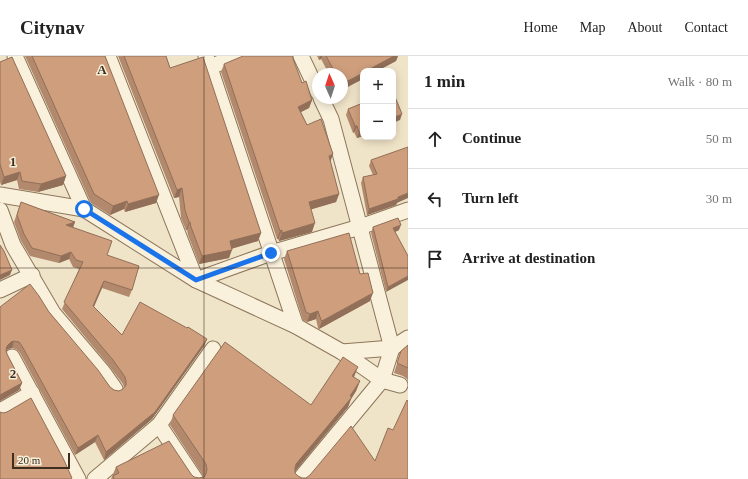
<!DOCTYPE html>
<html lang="en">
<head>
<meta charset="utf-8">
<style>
  body { margin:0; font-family:"Times New Roman",serif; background:#f6f6f6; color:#222 }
  .controls { position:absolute; right:12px; top:12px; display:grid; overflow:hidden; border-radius:8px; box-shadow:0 2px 10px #0003 }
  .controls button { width:36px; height:36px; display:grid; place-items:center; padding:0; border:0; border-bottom:1px solid #e0e0e0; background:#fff; color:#222; font:20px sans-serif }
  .compass { position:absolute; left:312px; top:12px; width:36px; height:36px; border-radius:50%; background:#fff; box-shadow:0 2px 10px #0003; rotate:357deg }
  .scale { position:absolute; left:12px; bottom:10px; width:58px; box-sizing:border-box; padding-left:4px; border:2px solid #3d2e20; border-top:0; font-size:11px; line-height:14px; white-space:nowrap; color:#3d2e20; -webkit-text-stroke:3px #f7eed8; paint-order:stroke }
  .stop { position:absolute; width:12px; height:12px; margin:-9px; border:3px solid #1a73e8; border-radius:50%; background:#fff }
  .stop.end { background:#1a73e8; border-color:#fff; box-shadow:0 1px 4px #0008 }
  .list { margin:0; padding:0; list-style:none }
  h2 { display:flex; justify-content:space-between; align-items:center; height:52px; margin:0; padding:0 16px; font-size:17px }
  h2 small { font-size:13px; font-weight:400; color:#767676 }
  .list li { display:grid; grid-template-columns:26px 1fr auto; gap:12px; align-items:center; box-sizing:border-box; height:60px; padding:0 16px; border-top:1px solid #e0e0e0 }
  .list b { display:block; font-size:15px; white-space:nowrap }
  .list em { font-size:13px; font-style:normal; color:#767676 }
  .icon { flex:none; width:22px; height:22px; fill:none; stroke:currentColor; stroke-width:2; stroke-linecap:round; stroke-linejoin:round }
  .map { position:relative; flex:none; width:408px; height:423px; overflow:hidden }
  header { display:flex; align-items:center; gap:24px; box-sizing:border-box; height:56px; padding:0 20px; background:#fff; border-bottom:1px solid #e0e0e0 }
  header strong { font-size:19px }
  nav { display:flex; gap:22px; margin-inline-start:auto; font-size:14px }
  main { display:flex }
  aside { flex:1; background:#fff }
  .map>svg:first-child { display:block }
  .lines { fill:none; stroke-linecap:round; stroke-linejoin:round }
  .street-casing { stroke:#8d765c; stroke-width:17 }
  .street { stroke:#faf1dc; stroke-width:15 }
  .wall { fill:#b2896c }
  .shaded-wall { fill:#916f58 }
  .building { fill:#cf9f7d; stroke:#916f58 }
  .route { stroke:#1a73e8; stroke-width:5 }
  .grid { fill:none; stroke:#3d2e20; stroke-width:1; stroke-opacity:0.55 }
  .grid-label { font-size:13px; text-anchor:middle; font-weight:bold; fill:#3d2e20; stroke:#f7eed8; stroke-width:3; stroke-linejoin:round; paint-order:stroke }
</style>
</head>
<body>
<header>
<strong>Citynav</strong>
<nav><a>Home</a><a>Map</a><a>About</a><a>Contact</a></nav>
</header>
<main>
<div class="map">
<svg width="408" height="423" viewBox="0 0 408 423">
  <rect width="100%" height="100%" fill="#f0e4c8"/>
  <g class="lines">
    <defs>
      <g id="street">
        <polyline points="15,0 84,153"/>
        <polyline points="108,0 196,224 271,197 360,171 408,154"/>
        <polyline points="206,0 296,270"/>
        <polyline points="301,0 318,36"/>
        <polyline points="210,11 237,0"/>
        <polyline points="0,139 84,153 196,224 296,270 342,296 382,324 400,329"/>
        <polyline points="0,154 13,189 53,257 103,316 115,333"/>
        <polyline points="0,234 32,219"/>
        <polyline points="342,296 392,292 408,282"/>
        <polyline points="12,301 78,423"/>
        <polyline points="0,355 32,337"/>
        <polyline points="159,369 195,423"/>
        <polyline points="95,423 159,369 213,293"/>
        <polyline points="300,423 382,324 392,292 331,63 321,42"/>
      </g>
    </defs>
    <use href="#street" class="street-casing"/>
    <use href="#street" class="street"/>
  </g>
  <g class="wall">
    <polygon points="25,0 105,0 156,147 125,156 124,153 110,159 91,147"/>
    <polygon points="118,0 166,0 170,12 261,177 258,185 231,193 229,202 199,208 188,179 187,174 186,174 181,162 179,141 174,142"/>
    <polygon points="317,0 398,0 396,5 377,15 363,15 342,18 329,18 321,3 319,4"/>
    <polygon points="0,6 66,120 63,129 38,136 19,133 17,124 1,129 0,126"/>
    <polygon points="224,8 302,27 312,44 309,52 301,56 307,69 330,107 339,138 336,146 311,153 312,176 279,185 278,183 277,183 221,16"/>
    <polygon points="363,47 363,80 357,82 354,76 353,77 346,59 348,53"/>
    <polygon points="371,104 397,147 396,149 367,159 361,127 363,121 373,119 369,110"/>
    <polygon points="21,146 75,166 73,172 107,199 132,234 129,241 102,232 94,251 122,279 207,283 204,290 152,363 104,404 95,386 75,399 20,297 16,293 12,292 8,293 6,295 7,298 22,327 19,334 0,345 0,251 49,256 110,331 114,334 119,335 123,333 124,332 123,328 110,311 62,253 79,213 73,211 69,203 59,207 30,200 21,185 14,166"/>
    <polygon points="373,171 399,174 395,176 408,200 386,236 371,177"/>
    <polygon points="287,195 360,218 370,245 319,273 318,272 316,263 307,266 303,264 284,203"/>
    <polygon points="408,289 408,326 407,323 403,320 394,317 401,295"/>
    <polygon points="354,322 360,325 356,335 351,343 348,351 295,415 295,417 298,420 302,422 306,422 375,405 408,423 111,423 116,411 191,418 194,421 199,422 203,421 202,418 170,369 173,359 311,349"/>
  </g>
  <g class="shaded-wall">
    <polygon points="320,0 322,0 321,3 319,4"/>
    <polygon points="394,0 398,0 396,5 377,15 366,15"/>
    <polygon points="363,17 363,23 342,34 342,28"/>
    <polygon points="312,44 309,52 295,59 298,51"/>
    <polygon points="402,58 400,64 393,67 393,62"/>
    <polygon points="355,70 357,70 354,76 353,77"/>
    <polygon points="363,75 363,80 357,82 359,76"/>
    <polygon points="333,98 330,107 329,100"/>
    <polygon points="20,116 17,124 1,129 4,121"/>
    <polygon points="66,120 63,129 38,136 41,128"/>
    <polygon points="182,132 179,141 174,142 177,134"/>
    <polygon points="408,137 408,142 397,147 396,149 367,159 369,153"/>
    <polygon points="339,138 336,146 306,155 309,146"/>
    <polygon points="159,139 156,147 125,156 128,148"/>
    <polygon points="127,145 124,153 110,159 113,150"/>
    <polygon points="75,166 72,173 66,169"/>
    <polygon points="189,166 190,166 187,174 186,174"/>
    <polygon points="315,167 312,176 279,185 282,177"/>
    <polygon points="401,169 399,174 391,178 393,172"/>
    <polygon points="282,174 278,183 277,183 280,175"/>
    <polygon points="261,177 258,185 227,194 230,185"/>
    <polygon points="232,194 229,202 199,208 202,200"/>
    <polygon points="71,196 69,203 59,207 61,200"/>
    <polygon points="12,214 10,219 0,224 0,219"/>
    <polygon points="408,220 408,224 386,236 388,231"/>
    <polygon points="104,225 102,232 91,257 93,250"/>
    <polygon points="373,237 370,245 319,273 322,265"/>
    <polygon points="318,255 316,263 307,266 310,258"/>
    <polygon points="207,283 204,290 152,363 104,404 106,396"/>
    <polygon points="14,285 12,292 8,293 4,297 7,290 11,286"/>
    <polygon points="358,311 354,321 348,330 352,320"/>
    <polygon points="360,325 356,335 351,343 348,351 293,418 296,408 350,340"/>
    <polygon points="22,327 19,334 0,345 0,339"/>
    <polygon points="98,379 95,386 75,399 78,392"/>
  </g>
  <g class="building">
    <polygon points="32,0 105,0 159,139 128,148 127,145 113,150 94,138"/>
    <polygon points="124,0 166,0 170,12 203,1 261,177 230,185 232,194 202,200 191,171 190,166 189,166 185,154 182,132 177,134"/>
    <polygon points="243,0 292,0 302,27 306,25 312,44 298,51 307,69 321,63 333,98 329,100 339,138 309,146 315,167 282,177 282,174 280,175 224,8"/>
    <polygon points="326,0 394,0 366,15 363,15 363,17 342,28 342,18 336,18"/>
    <polygon points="12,1 66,120 41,128 22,125 20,116 4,121 0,108 0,6"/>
    <polygon points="393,36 402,58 393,62"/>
    <polygon points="363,47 363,75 359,76 357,70 355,70 348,53"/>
    <polygon points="408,91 408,137 398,141 398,143 369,153 363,121 377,118 371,104"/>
    <polygon points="21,146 75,166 66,169 112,185 107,199 139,210 132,234 104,225 93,250 122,279 140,246 187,272 188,271 207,283 155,356 106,396 98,379 78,392 22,290 19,286 14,285 11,286 7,290 6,294 7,298 22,327 0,339 0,251 30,228 39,240 49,256 98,314 110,331 114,334 119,335 123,333 126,329 126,325 125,321 113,304 64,246 83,206 76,204 71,196 61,200 32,192 24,178 17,159"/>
    <polygon points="398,162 401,169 393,172 408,200 408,220 388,231 373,171"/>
    <polygon points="349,177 360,218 368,217 373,237 322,265 321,264 318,255 310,258 306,256 287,195"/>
    <polygon points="0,189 4,195 12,214 0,219"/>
    <polygon points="225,286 311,349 343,301 358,311 352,320 360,325 350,340 352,341 296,408 295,412 295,417 298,420 302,422 306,422 310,419 351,370 375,405 388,372 393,374 407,344 408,345 408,423 114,423 113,420 119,417 116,411 169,385 191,418 194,421 199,422 204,421 206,418 207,413 206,408 173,359"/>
    <polygon points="408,289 408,312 397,307 401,295"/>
    <polygon points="31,342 63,402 72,422 70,423 0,423 0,356 3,357 7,356"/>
  </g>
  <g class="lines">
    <polyline class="route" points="84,153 196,224 271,197"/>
  </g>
  <path class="grid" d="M204,0v423M0,212h408"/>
  <g class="grid-label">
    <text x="102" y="18">A</text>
    <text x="13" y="110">1</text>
    <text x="13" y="322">2</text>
  </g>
</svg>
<div class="controls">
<button>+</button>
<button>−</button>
</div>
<svg class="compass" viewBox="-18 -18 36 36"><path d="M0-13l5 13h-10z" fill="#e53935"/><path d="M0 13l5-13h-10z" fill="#767676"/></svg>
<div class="scale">20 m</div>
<div class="stop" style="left:84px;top:153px"></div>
<div class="stop end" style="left:271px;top:197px"></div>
</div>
<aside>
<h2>1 min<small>Walk · 80 m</small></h2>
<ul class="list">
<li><svg class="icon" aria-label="ahead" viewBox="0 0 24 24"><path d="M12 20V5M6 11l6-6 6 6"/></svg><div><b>Continue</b></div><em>50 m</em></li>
<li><svg class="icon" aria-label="left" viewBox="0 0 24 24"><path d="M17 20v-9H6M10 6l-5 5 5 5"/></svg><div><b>Turn left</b></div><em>30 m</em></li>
<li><svg class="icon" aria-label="arrive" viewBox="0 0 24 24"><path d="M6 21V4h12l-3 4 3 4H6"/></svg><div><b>Arrive at destination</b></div></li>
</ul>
</aside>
</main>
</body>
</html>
